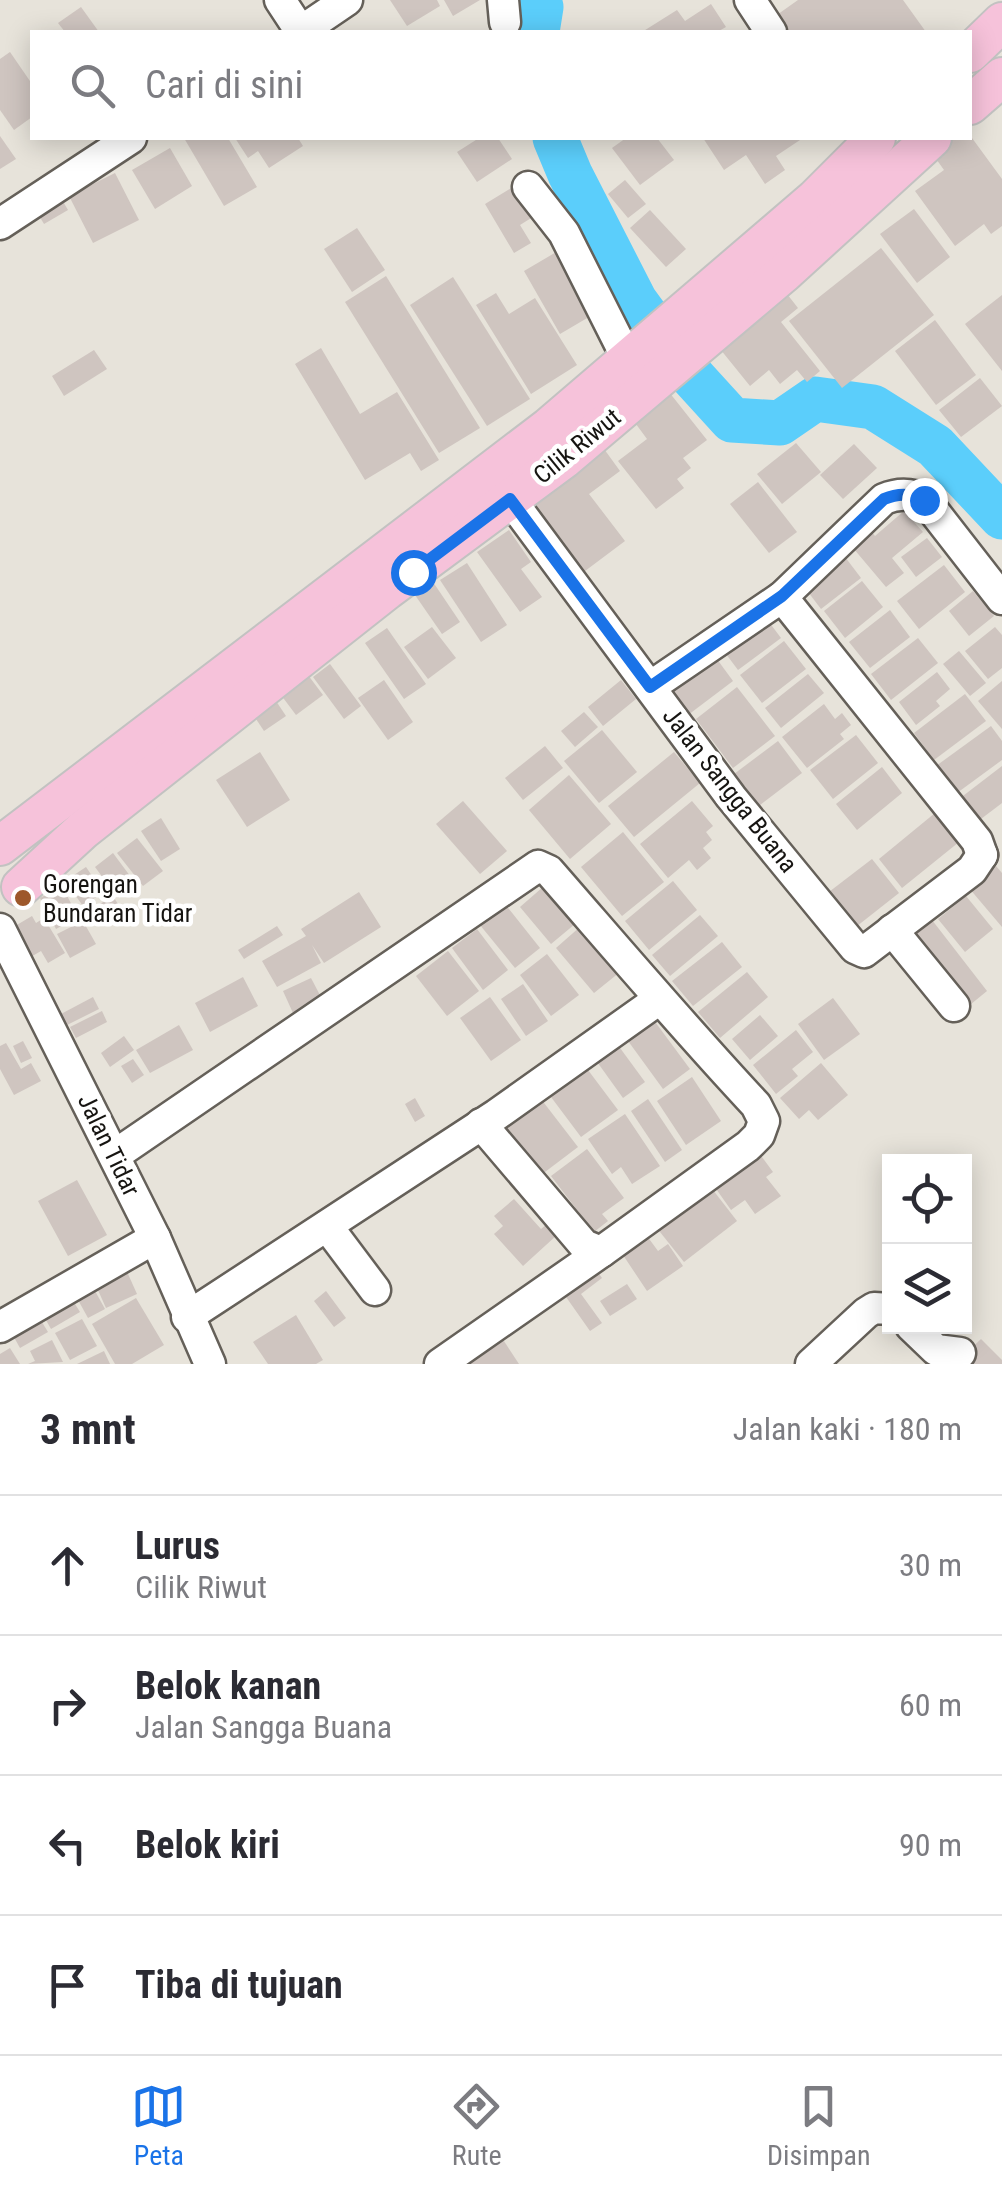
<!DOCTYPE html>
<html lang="id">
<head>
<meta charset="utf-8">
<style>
  body { margin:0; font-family:"Roboto Condensed",sans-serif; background:#f2f2f3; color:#2b2b33 }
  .controls { position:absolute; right:30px; bottom:30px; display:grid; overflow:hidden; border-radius:0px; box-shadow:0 5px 25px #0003 }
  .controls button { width:90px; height:90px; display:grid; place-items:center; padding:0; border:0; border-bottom:2px solid #e1e1e2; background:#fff; color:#2b2b33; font:50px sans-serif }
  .stop { position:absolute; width:30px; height:30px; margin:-22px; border:8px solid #1a73e8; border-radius:50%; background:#fff }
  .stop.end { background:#1a73e8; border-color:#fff; box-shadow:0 2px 10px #0008 }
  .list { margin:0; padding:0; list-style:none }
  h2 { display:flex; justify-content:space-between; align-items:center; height:130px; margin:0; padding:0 40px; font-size:42px }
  h2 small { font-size:32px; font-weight:400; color:#7c7c81 }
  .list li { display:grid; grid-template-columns:65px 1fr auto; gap:30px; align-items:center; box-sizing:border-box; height:140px; padding:0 40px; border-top:2px solid #e1e1e2 }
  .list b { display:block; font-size:38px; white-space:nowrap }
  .list p { margin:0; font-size:32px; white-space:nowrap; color:#7c7c81 }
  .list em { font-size:32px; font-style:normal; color:#7c7c81 }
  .icon { flex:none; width:55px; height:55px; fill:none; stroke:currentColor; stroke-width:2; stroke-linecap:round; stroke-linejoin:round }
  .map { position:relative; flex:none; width:1002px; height:1364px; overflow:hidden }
  .search { position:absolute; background:#fff; box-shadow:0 5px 25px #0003; left:30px; right:30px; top:30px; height:110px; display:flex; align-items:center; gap:25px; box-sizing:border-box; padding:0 35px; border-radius:0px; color:#7c7c81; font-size:38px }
  .sheet { height:690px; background:#fff }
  nav { display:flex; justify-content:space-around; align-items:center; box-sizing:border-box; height:140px; border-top:2px solid #e1e1e2; background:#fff; font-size:28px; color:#7c7c81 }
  nav a { display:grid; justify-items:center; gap:5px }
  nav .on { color:#1a73e8 }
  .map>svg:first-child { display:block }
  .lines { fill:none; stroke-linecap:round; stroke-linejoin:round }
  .river { stroke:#5bcefb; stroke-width:45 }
  .building { fill:#cfc5c0 }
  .minor-casing { stroke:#656059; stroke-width:35 }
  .major-casing { stroke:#c2c2c1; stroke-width:42 }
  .minor { stroke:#fff; stroke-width:30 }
  .major { stroke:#f6c2da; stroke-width:38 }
  .route { stroke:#1a73e8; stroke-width:12 }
  .poi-dot { fill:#9d582b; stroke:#fff; stroke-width:4 }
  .labels { text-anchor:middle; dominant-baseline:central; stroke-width:9; stroke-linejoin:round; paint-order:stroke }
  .street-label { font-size:25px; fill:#161411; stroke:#fff }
  .poi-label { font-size:25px; fill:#161411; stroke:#fff; text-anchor:start }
</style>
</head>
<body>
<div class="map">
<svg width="1002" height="1364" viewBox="0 0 1002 1364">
  <rect width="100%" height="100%" fill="#e7e3da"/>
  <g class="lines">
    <g class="river">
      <polyline points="537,32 541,7 539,0"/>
      <polyline points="555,138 570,174 635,301 681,364 732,420 780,423 815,399 873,407 935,446 1002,517"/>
    </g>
  </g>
  <g class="building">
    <polygon points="390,0 437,0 440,6 407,26"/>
    <polygon points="444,0 480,0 453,16"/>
    <polygon points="798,0 903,0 926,32 809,32 807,30 785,32 774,17"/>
    <polygon points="711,4 726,27 717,32 642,32 677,10 685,21"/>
    <polygon points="81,7 99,32 65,32 58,23"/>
    <polygon points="10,52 32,84 32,117 14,130 0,110 0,59"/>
    <polygon points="0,136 16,159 0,169"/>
    <polygon points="184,138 228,138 257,187 224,206"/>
    <polygon points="235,138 298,138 303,146 269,168 258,151 248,158"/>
    <polygon points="479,138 498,138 512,159 477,182 457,152"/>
    <polygon points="626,138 657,138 674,160 640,185 612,148"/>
    <polygon points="703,138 803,138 776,156 785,170 765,184 746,155 724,170"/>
    <polygon points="939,138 972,138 1002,179 1002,226 991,234 984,224 955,246 915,191 944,170 927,146"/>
    <polygon points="170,148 192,186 155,209 132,170"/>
    <polygon points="115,173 139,220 93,243 69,196"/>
    <polygon points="625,180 646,204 628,218 608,194"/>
    <polygon points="518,184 536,215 520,225 531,243 514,253 485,204"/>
    <polygon points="58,193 68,210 44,224 34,207"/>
    <polygon points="914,209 950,257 917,283 880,234"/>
    <polygon points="650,210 686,249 666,267 630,228"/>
    <polygon points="357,228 385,270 352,292 324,249"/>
    <polygon points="881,248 934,315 842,388 789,321"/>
    <polygon points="558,251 594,314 560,334 524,271"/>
    <polygon points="386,276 480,428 439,453 345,302"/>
    <polygon points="453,277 530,399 487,426 410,305"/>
    <polygon points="780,285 798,308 781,322 820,371 807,382 797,370 780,384 769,370 750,386 712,339"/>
    <polygon points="496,293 509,314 535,298 577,365 531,394 476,305"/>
    <polygon points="1002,295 1002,371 965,324"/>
    <polygon points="935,320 976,375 936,405 895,351"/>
    <polygon points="321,348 360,414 397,392 439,460 421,471 410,453 365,480 295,364"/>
    <polygon points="94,350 107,369 64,396 52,376"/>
    <polygon points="980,378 1002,406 961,437 939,410"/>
    <polygon points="669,392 707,440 683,458 691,468 677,479 684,488 656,509 618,461 647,439 633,420"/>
    <polygon points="599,442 620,471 589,494 625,541 581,574 523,498"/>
    <polygon points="796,443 821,472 782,504 757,474"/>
    <polygon points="854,444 877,468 843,499 820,475"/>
    <polygon points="758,482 797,532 769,553 730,504"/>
    <polygon points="904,511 923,532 892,558 904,573 886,587 848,542 867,526 875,536"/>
    <polygon points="509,530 531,562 521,569 542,597 520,612 477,552"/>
    <polygon points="927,538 942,557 916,577 901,557"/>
    <polygon points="839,549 861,578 821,609 799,580"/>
    <polygon points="467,563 507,625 481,642 440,580"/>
    <polygon points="944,565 965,592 919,629 897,601"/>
    <polygon points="862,581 883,607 845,638 824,611"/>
    <polygon points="433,582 460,622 442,634 415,595"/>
    <polygon points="973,591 994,616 969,636 949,611"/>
    <polygon points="890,610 910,637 870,668 849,642"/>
    <polygon points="763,614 781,638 738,670 720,646"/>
    <polygon points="432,627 456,658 428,679 404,647"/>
    <polygon points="995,627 1002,635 1002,668 988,679 965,651"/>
    <polygon points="387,628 426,684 404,699 365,643"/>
    <polygon points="918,638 938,663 891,700 871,674"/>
    <polygon points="784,641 806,669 762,703 740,675"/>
    <polygon points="711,651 733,681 688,715 665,686"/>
    <polygon points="959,651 986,683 970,696 943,664"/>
    <polygon points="330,664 361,706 344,719 313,677"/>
    <polygon points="937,672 950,689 936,701 940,706 916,725 899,702"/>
    <polygon points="808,674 824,693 781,728 765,708"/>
    <polygon points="308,675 323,695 296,715 281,695"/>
    <polygon points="384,680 413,722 388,740 358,698"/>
    <polygon points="621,680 636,699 603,726 588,707"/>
    <polygon points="1002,681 1002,729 978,701"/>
    <polygon points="737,687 775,736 733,768 696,719"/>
    <polygon points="965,694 986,721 934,760 914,733"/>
    <polygon points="274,698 286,716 264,731 252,713"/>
    <polygon points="824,704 835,719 842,713 851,725 840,734 844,739 807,768 782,737"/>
    <polygon points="584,712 598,727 575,747 561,731"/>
    <polygon points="991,726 1002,741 1002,760 957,793 936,766"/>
    <polygon points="602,730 637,772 599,803 564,761"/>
    <polygon points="856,735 878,763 833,799 810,770"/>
    <polygon points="778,741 802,773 751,812 726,780"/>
    <polygon points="545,746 563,768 523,800 505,778"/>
    <polygon points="260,752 290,800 247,827 216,780"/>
    <polygon points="674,752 700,783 634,837 608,806"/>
    <polygon points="1002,766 1002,803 977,822 959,799"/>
    <polygon points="882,767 902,793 857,830 836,804"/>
    <polygon points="569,775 611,824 570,859 529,810"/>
    <polygon points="463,801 507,851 480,874 436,824"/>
    <polygon points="692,801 713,826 706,832 712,840 703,848 711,858 697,870 689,860 668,878 640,844"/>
    <polygon points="935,813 959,842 902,888 879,859"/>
    <polygon points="161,818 180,849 161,861 141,831"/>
    <polygon points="623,832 664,882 622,916 581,867"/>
    <polygon points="137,838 163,871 143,886 117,853"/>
    <polygon points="113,853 136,884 118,898 95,867"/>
    <polygon points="872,859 899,893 852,930 825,895"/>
    <polygon points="996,866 1002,873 1002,927 969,888"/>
    <polygon points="86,867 103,892 83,906 65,881"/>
    <polygon points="673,881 697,910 649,950 625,921"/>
    <polygon points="62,886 78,917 56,929 40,898"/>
    <polygon points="543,887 575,924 551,944 520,907"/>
    <polygon points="359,892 381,927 324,963 312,945 321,963 277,987 262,961 306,936 301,929"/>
    <polygon points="113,896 121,909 98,923 90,910"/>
    <polygon points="966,896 993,929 965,952 938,919"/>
    <polygon points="505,904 540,948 515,968 480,925"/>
    <polygon points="700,915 718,936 670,976 652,955"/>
    <polygon points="32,916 36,923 44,918 65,953 48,963 41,951 29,958 10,929"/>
    <polygon points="932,920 987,991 965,1009 910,937"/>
    <polygon points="83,921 96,944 70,958 57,934"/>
    <polygon points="277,926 283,935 244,959 238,950"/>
    <polygon points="581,926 620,972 594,993 556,948"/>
    <polygon points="477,929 508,970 483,990 452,948"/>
    <polygon points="722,942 742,967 693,1006 672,981"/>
    <polygon points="448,951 479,991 447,1016 416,976"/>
    <polygon points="547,954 579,995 551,1016 520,975"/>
    <polygon points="747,972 768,997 720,1038 698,1012"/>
    <polygon points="243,977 258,1006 210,1032 195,1003"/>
    <polygon points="311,978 322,999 293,1013 283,991"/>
    <polygon points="523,984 548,1021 526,1036 501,999"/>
    <polygon points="93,997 99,1009 67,1025 61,1014"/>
    <polygon points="490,997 521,1040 491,1061 460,1018"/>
    <polygon points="833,998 860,1034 824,1060 798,1024"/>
    <polygon points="102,1011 107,1022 76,1038 70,1027"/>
    <polygon points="650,1015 690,1069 663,1089 623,1034"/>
    <polygon points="760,1015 778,1036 750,1060 732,1039"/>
    <polygon points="179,1025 193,1050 150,1073 136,1050"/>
    <polygon points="796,1030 813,1052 792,1069 798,1076 776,1094 753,1065"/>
    <polygon points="124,1036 134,1050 110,1067 101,1053"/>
    <polygon points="612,1037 645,1082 623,1098 590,1052"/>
    <polygon points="23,1041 32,1058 21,1063 13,1046"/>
    <polygon points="6,1043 21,1069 31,1063 41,1081 14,1095 0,1069 0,1046"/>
    <polygon points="133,1059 144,1075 132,1083 121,1066"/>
    <polygon points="821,1063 848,1095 818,1120 809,1110 799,1119 780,1098"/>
    <polygon points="588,1070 618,1110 581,1137 551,1097"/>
    <polygon points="692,1077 721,1121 686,1145 657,1101"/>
    <polygon points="415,1098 425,1116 415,1122 405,1104"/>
    <polygon points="541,1099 578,1147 541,1175 505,1127"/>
    <polygon points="648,1099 682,1150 665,1162 631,1111"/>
    <polygon points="625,1114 660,1166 632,1184 621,1167 612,1174 588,1139"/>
    <polygon points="587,1149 624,1198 602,1214 608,1221 594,1232 551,1176"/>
    <polygon points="756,1149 773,1172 766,1177 781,1196 755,1214 745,1200 731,1210 714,1186"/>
    <polygon points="77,1180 107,1235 68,1256 38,1201"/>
    <polygon points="706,1181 737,1221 684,1262 652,1222"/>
    <polygon points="514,1199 541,1229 547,1224 557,1235 523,1266 494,1234 503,1226 494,1216"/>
    <polygon points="647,1236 658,1251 668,1244 683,1266 647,1291 621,1252"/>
    <polygon points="592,1264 602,1278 581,1294 602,1323 590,1331 559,1287"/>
    <polygon points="124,1265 137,1294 106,1308 93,1279"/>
    <polygon points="89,1280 105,1309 88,1318 72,1289"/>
    <polygon points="627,1284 637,1299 610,1316 600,1301"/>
    <polygon points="326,1291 346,1318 334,1327 314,1301"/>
    <polygon points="70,1296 80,1312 51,1329 42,1313"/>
    <polygon points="136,1298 164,1345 132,1364 115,1364 92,1324"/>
    <polygon points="37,1314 48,1332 20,1348 10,1330"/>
    <polygon points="296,1315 323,1360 316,1364 268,1364 253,1342"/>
    <polygon points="82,1319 97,1346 70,1360 55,1333"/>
    <polygon points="500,1335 519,1364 467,1364 464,1360"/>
    <polygon points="981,1339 1002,1360 1002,1364 966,1364 960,1359"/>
    <polygon points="52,1340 63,1362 28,1364 35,1361 30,1351"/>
    <polygon points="10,1348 20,1364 0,1364 0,1354"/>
    <polygon points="104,1351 110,1364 77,1364"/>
  </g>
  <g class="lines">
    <defs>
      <g id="minor">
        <polyline points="280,0 301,32"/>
        <polyline points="503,0 505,22"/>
        <polyline points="750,0 771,32"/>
        <polyline points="300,32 347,0"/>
        <polyline points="528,187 564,233 628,360"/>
        <polyline points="0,224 131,138"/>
        <polyline points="510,499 731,797 855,948 864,952 972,870 982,855"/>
        <polyline points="782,597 977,841 982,855"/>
        <path d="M650,687l132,-90 102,-98c14,-6 27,-6 41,1l77,99"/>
        <polyline points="0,929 155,1238 210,1364"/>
        <polyline points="892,930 954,1006"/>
        <path d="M115,1155l423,-289 11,5c68,78 135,157 207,234l8,16 -5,14 -11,11 -147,106 -17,-7 -103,-121"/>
        <polyline points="327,1226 375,1290"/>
        <polyline points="187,1317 496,1115 658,1000"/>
        <polyline points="911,1326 936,1350 960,1353"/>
        <polyline points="0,1327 155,1238"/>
        <polyline points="440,1364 601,1252"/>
        <polyline points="811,1364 866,1313 874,1308 890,1309"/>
      </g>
      <g id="major">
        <polyline points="970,53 1002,22"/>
        <polyline points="970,105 1002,77"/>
        <polyline points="0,846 549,427 815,199 876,138"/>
        <polyline points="21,887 83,830 387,590 564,459 784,273 932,138"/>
      </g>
    </defs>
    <use href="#minor" class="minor-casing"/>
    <use href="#major" class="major-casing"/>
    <use href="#minor" class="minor"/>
    <use href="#major" class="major"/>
  </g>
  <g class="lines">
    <path class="route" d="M413,572l97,-73 140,188 132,-91 102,-97c14,-6 27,-6 40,1"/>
  </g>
  <circle class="poi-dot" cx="23" cy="898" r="10"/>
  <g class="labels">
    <g class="street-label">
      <text transform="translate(577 446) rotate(-39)">Cilik Riwut</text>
      <text transform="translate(730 790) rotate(52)">Jalan Sangga Buana</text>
      <text transform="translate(109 1145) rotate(64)">Jalan Tidar</text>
    </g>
    <g class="poi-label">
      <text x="43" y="884">Gorengan<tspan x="43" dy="29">Bundaran Tidar</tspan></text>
    </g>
  </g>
</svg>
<div class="controls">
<button><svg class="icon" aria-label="locate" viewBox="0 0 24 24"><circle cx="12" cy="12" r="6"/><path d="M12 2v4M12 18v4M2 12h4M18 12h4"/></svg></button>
<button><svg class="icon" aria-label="layers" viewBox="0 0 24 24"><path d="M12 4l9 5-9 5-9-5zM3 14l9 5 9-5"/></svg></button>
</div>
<div class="stop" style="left:413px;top:572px"></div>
<div class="stop end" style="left:924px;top:500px"></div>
<div class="search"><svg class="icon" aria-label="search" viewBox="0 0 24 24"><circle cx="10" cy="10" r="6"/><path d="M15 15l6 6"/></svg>Cari di sini</div>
</div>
<section class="sheet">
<h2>3 mnt<small>Jalan kaki · 180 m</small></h2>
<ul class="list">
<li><svg class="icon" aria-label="ahead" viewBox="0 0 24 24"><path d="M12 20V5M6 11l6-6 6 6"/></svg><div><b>Lurus</b><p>Cilik Riwut</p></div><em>30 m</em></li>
<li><svg class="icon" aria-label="right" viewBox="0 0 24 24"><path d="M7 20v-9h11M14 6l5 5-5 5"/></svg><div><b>Belok kanan</b><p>Jalan Sangga Buana</p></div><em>60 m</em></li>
<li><svg class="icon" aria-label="left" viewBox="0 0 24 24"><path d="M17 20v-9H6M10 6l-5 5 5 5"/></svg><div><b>Belok kiri</b></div><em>90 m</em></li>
<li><svg class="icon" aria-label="arrive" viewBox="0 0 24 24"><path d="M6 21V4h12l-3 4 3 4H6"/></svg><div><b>Tiba di tujuan</b></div></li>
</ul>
</section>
<nav>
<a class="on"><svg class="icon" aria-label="map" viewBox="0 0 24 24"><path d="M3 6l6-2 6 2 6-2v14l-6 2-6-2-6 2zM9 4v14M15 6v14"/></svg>Peta</a>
<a><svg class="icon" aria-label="directions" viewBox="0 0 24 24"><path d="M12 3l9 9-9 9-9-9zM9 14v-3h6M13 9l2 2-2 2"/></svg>Rute</a>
<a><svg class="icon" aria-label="saved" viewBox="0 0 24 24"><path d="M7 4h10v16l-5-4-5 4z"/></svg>Disimpan</a>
</nav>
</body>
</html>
